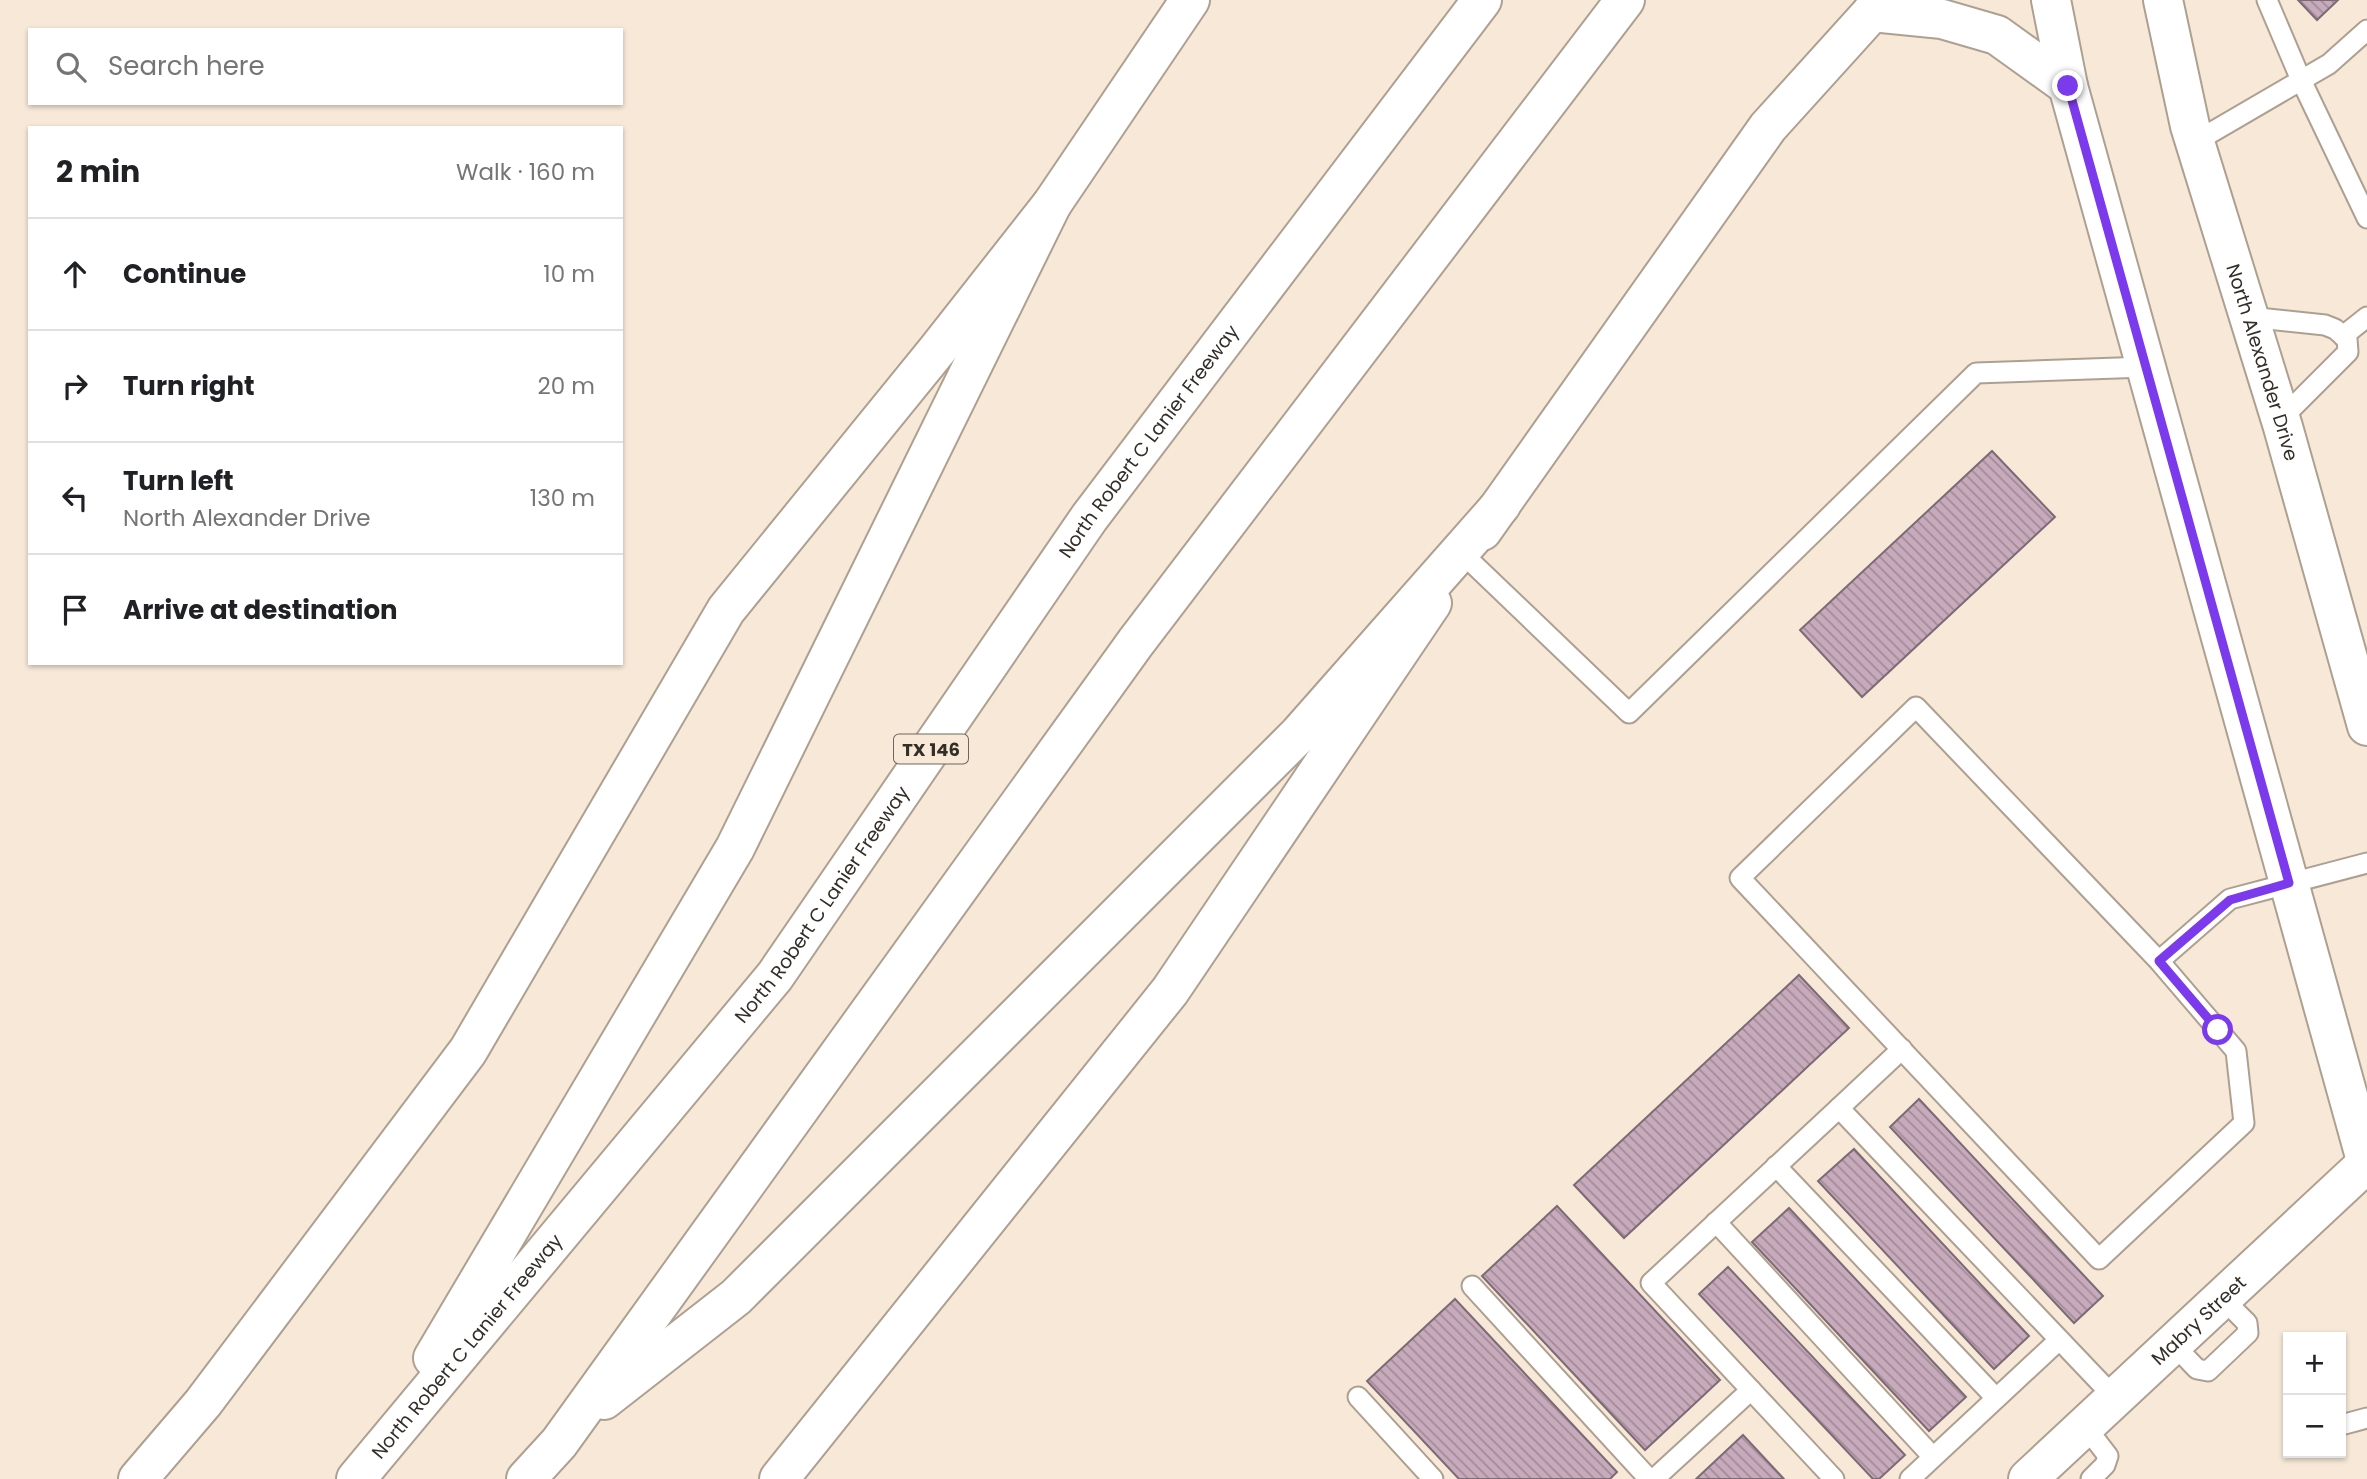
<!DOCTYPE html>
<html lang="en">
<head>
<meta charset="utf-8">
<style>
  body { margin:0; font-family:Poppins,sans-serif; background:#f6f6f6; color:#202124 }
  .controls { position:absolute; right:21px; bottom:21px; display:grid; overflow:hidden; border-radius:0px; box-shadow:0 2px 5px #0004 }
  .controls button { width:63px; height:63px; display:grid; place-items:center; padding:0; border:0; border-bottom:2px solid #e0e0e0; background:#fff; color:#202124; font:35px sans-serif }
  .stop { position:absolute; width:21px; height:21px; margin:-16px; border:5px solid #7c3aed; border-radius:50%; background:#fff }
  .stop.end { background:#7c3aed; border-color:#fff; box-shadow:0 2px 7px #0008 }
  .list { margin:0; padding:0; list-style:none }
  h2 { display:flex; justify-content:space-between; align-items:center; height:91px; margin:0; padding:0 28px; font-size:30px }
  h2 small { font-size:23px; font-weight:400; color:#757577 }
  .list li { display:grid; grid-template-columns:46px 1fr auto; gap:21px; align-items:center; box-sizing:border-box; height:112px; padding:0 28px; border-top:2px solid #e0e0e0 }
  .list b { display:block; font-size:26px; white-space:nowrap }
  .list p { margin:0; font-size:23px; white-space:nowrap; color:#757577 }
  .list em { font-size:23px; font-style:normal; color:#757577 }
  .icon { flex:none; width:38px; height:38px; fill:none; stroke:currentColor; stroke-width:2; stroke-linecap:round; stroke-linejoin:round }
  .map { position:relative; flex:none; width:2367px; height:1479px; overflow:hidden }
  .search { position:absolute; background:#fff; box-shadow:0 2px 5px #0004; left:28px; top:28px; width:595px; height:77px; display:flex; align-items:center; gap:18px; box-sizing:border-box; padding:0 24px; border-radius:0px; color:#757577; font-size:26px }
  .panel { position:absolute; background:#fff; box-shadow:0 2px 5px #0004; left:28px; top:126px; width:595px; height:539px; border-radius:0px }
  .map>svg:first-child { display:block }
  .building { fill:url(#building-back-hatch); stroke:#7c6a75; stroke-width:2 }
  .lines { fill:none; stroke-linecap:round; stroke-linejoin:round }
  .service-casing { stroke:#aea091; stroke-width:23 }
  .minor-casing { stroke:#aea091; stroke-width:42 }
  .secondary-casing { stroke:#aea091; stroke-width:42 }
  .primary-casing { stroke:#aea091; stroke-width:42 }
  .motorway-casing { stroke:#aea091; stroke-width:42 }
  .service { stroke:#fff; stroke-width:19 }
  .minor { stroke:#fff; stroke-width:38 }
  .secondary { stroke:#fff; stroke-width:38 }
  .primary { stroke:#fff; stroke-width:38 }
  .motorway { stroke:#fff; stroke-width:38 }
  .route { stroke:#7c3aed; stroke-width:9 }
  .labels { text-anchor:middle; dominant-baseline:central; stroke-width:7; stroke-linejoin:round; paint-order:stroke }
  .shield { fill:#f7e8d8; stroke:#6e665d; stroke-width:2 }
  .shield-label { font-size:18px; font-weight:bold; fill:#332e28 }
  .street-label { font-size:19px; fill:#332e28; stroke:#f7e8d8 }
</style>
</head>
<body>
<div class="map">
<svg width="2367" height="1479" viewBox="0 0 2367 1479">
  <defs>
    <pattern id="building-back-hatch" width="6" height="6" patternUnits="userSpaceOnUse" patternTransform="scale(1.75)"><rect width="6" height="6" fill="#c7aabb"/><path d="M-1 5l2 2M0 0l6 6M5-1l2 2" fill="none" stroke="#a28b98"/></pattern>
  </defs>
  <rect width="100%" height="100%" fill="#f7e8d8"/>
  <g class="building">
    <polygon points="2298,0 2338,0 2317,20"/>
    <polygon points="1992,451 2055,517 1862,697 1800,630"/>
    <polygon points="1799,975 1849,1028 1624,1238 1574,1185"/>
    <polygon points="1919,1099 2103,1296 2074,1323 1890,1127"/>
    <polygon points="1854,1149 2029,1336 1994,1369 1818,1181"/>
    <polygon points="1557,1206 1720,1380 1645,1450 1482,1276"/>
    <polygon points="1789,1208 1966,1397 1929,1431 1752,1242"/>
    <polygon points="1728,1267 1905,1455 1879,1479 1873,1479 1699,1294"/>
    <polygon points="1455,1299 1617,1472 1610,1479 1459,1479 1367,1381"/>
    <polygon points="1743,1435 1784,1479 1696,1479"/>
  </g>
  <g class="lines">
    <defs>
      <g id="service">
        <polyline points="2267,0 2301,80 2367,218"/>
        <polyline points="2195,142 2329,64 2367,30"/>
        <polyline points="2249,317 2325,325 2335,329 2347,339 2348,352 2281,419"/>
        <polyline points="2343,336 2367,317"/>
        <polyline points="1465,556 1629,713 1976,373 2146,367"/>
        <polyline points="2159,961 2236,1051 2244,1123 2099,1259 1740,878 1916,707 2159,961 2230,899 2367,863"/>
        <polyline points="1902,1049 1839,1108 2115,1398"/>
        <polyline points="1776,1166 1996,1398"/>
        <polyline points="1716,1222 1933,1457"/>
        <polyline points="1472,1286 1649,1479"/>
        <polyline points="2173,1344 2197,1369 2208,1371 2248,1333 2247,1323 2222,1298"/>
        <polyline points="1358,1397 1433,1479"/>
        <polyline points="2341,1425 2367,1418"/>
        <polyline points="2085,1426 2108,1456 2105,1465 2091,1479"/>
        <polyline points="1654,1479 1751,1390"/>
        <polyline points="1834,1479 1651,1283 1839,1108"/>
        <polyline points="1910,1479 2059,1340"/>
      </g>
      <g id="minor">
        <path id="s1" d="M2028,1479l339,-316"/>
      </g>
      <g id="secondary">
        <polyline points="1482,531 1768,127 1883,0"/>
        <polyline points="138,1479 203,1403 468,1051 726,610 938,349 1052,204 1190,0"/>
        <polyline points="779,1479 1170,991 1432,603"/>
      </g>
      <g id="primary">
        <polyline points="2051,0 2068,86 2367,1164"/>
        <path id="s2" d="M2163,0l27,126 93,301 84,299"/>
        <polyline points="1872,12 1942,19 1997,35 2068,86"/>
      </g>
      <g id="motorway">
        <polyline points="433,1358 735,848 1052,204"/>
        <polyline points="604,1400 736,1297 1299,734 1501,505"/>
        <path id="s3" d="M356,1479l419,-503 314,-458 393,-518"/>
        <polyline points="526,1479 559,1443 1136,642 1625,0"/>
      </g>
    </defs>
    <use href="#service" class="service-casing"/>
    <use href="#minor" class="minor-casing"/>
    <use href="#secondary" class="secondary-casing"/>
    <use href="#primary" class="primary-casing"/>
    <use href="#motorway" class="motorway-casing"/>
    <use href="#service" class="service"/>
    <use href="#minor" class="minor"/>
    <use href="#secondary" class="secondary"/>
    <use href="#primary" class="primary"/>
    <use href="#motorway" class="motorway"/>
  </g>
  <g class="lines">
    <polyline class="route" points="2068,86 2289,883 2230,900 2159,961 2218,1030"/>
  </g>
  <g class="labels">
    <rect class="shield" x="894" y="734.5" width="74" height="29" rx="5"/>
    <g class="shield-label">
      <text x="931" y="749">TX 146</text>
    </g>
    <g class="street-label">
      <text stroke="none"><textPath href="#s2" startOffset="376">North Alexander Drive</textPath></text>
      <text stroke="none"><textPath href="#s3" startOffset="1307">North Robert C Lanier Freeway</textPath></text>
      <text stroke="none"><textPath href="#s3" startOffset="740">North Robert C Lanier Freeway</textPath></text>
      <text stroke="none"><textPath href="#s1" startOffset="233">Mabry Street</textPath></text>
      <text stroke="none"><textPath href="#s3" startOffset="173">North Robert C Lanier Freeway</textPath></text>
    </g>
  </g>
</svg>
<div class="controls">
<button>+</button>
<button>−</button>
</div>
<div class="stop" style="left:2218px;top:1030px"></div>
<div class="stop end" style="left:2068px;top:86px"></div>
<div class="search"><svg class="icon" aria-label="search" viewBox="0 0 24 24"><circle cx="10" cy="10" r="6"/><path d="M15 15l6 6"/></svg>Search here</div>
<section class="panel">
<h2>2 min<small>Walk · 160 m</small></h2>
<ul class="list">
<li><svg class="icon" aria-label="ahead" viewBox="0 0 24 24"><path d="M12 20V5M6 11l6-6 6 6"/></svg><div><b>Continue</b></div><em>10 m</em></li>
<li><svg class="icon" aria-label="right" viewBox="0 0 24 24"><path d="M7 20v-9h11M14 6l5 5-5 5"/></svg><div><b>Turn right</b></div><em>20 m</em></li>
<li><svg class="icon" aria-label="left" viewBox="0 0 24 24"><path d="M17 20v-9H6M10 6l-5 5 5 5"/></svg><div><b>Turn left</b><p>North Alexander Drive</p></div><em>130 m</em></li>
<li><svg class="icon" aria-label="arrive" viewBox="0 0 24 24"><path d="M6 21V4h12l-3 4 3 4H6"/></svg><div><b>Arrive at destination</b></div></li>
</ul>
</section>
</div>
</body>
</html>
